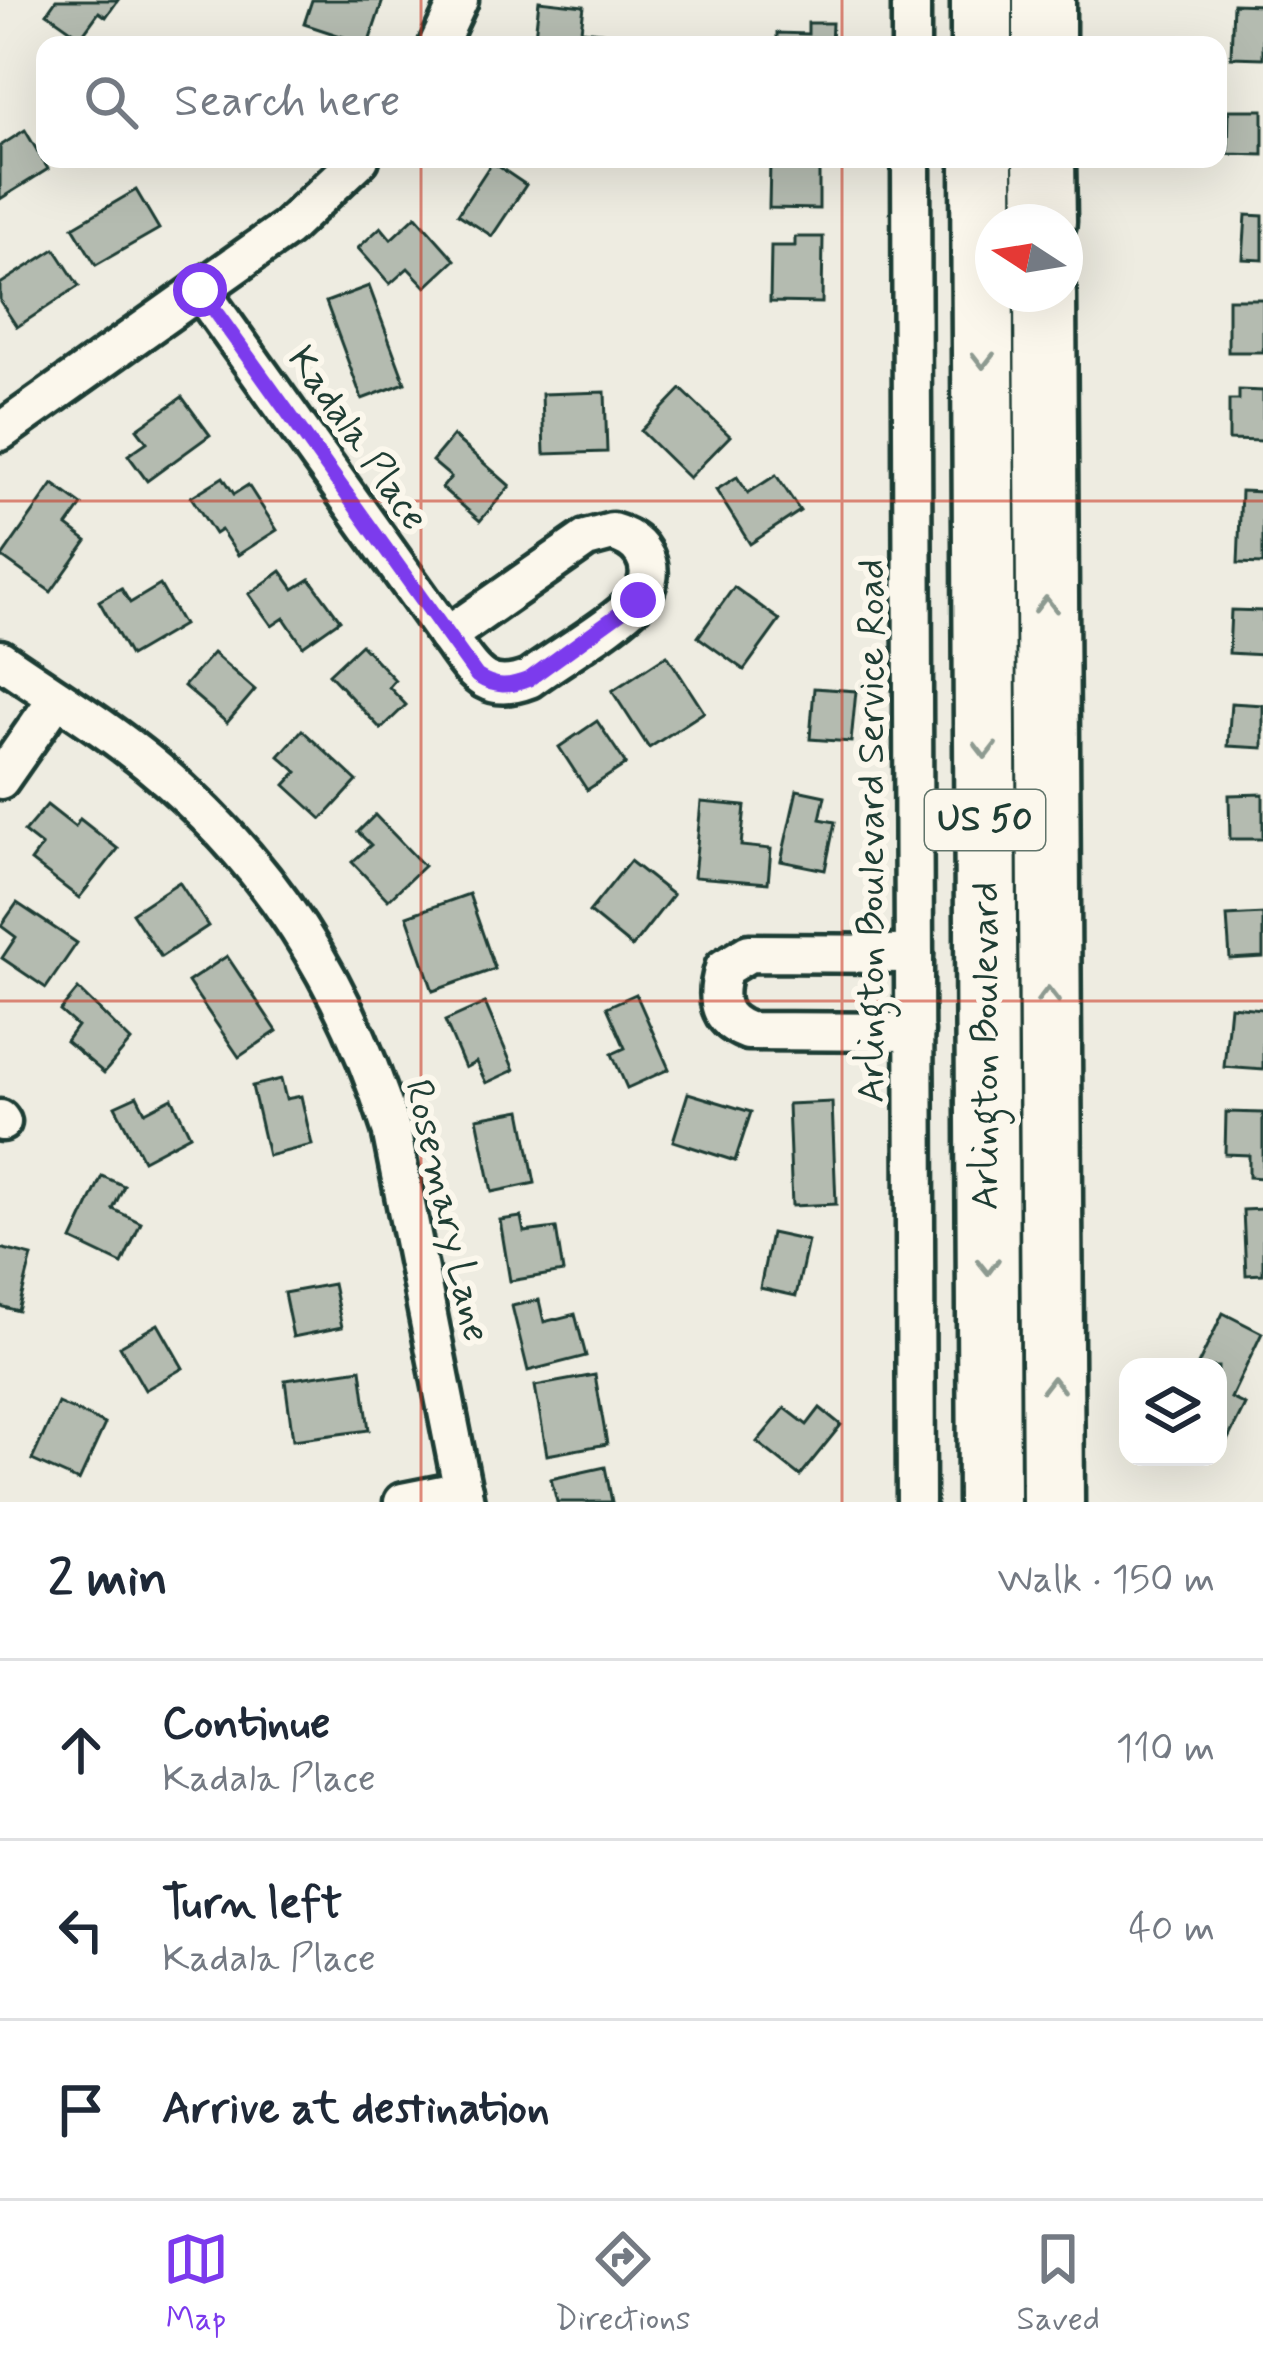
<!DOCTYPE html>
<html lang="en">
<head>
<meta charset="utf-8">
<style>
  body { margin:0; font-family:Mynerve,sans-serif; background:#f6f6f7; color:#1f2937 }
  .controls { position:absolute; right:36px; bottom:36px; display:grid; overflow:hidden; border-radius:24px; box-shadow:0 12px 48px #0002 }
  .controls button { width:108px; height:108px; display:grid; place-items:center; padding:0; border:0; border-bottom:3px solid #e0e1e3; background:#fff; color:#1f2937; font:60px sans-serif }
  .compass { position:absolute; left:975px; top:204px; width:108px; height:108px; border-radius:50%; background:#fff; box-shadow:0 12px 48px #0002; rotate:282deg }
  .stop { position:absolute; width:36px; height:36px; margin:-27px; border:9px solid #7c3aed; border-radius:50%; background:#fff }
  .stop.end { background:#7c3aed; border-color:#fff; box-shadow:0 3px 12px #0008 }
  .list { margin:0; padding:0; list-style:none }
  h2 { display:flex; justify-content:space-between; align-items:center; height:156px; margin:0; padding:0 48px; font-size:51px }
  h2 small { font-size:39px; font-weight:400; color:#747a83 }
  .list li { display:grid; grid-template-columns:78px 1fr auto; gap:36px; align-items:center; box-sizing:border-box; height:180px; padding:0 48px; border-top:3px solid #e0e1e3 }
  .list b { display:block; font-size:45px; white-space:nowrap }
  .list p { margin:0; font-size:39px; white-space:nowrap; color:#747a83 }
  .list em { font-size:39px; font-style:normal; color:#747a83 }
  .icon { flex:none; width:66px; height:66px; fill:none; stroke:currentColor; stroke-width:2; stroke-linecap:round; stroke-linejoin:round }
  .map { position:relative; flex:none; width:1263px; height:1502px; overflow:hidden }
  .search { position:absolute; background:#fff; box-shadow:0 12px 48px #0002; left:36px; right:36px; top:36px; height:132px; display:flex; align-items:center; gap:30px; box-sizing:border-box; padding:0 42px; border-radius:24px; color:#747a83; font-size:45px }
  .sheet { height:696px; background:#fff }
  nav { display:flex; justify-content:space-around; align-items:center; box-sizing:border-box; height:168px; border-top:3px solid #e0e1e3; background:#fff; font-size:33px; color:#747a83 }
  nav a { display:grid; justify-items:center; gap:6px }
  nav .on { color:#7c3aed }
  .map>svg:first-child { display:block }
  .building { fill:#b4bbb0; stroke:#1f3d34; stroke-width:3 }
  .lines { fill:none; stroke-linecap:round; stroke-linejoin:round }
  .minor-casing { stroke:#1f3d34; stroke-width:45 }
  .trunk-casing { stroke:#1f3d34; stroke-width:69 }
  .minor { stroke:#fbf7ec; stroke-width:36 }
  .trunk { stroke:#fbf7ec; stroke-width:60 }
  .oneway { stroke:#8d9a90 }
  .route { stroke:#7c3aed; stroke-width:15 }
  .grid { fill:none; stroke:#c8321e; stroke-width:3; stroke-opacity:0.55 }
  .labels { text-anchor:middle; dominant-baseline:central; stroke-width:12; stroke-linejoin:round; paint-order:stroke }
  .shield { fill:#fbf7ec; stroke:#61756b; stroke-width:3 }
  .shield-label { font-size:36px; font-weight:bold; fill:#1f3d34 }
  .street-label { font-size:39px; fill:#1f3d34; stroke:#fbf7ec }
</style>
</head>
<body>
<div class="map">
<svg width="1263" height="1502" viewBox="0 0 1263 1502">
  <rect width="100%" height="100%" fill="#eeece1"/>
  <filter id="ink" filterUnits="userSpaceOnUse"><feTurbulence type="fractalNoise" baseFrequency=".00833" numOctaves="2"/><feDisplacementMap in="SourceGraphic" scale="24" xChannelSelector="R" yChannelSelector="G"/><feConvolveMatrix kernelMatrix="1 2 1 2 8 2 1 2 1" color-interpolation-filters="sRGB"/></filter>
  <g filter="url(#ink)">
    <g class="building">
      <polygon points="56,0 118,0 106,17 99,12 81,37 47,13"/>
      <polygon points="312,0 383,0 368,45 304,24"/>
      <polygon points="539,1 584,6 581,30 602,32 601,45 534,45"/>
      <polygon points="1233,4 1263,5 1263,58 1231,57"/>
      <polygon points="808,23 832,23 831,45 777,45 777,33 808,34"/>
      <polygon points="1229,110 1263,110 1263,155 1228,154"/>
      <polygon points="25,130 48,169 0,199 0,146"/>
      <polygon points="492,162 526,185 492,236 458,214"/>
      <polygon points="770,162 819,163 819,209 769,208"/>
      <polygon points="136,190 159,229 96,265 73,227"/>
      <polygon points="1246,215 1263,216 1263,260 1243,259"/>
      <polygon points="416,216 455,260 426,287 408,268 390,284 358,248 381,227 391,239"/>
      <polygon points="795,237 823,237 822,303 770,302 771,246 795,246"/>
      <polygon points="55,249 79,286 17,327 0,301 0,284"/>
      <polygon points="369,286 405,383 362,399 326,302"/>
      <rect x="1228" y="299" width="35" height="53"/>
      <polygon points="681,389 730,436 689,478 641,431"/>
      <polygon points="1239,390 1263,391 1263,441 1229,440 1229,400 1239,400"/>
      <polygon points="605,392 607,452 544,454 542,394"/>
      <polygon points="182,397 210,435 147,481 128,455 147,442 137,429"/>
      <polygon points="453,436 510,486 480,521 442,488 451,477 432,461"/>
      <polygon points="776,475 800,511 750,544 716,490 737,477 748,493"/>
      <polygon points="223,477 234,494 248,485 277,530 238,555 221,530 215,534 191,497"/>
      <polygon points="53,484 82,505 67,526 87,541 51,592 2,557"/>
      <polygon points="1241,491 1263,492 1263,564 1238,563"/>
      <polygon points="281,571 294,589 310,579 340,620 303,646 284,618 272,626 249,594"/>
      <polygon points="160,585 183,625 130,656 99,601 121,588 130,603"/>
      <polygon points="734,587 780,620 744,670 698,637"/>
      <polygon points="1231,610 1263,611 1263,655 1229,653"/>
      <polygon points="361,644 395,680 389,687 406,705 381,729 329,674"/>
      <polygon points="213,653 255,690 227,723 184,686"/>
      <polygon points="667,655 704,712 649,748 612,691"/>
      <polygon points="814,688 856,691 851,742 810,739"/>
      <polygon points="1231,703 1263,705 1263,748 1228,746"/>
      <polygon points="597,721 626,764 587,790 559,747"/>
      <polygon points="302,730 357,781 322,819 285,785 297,772 279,756"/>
      <polygon points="797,790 825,796 820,819 835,822 825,870 781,861"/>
      <polygon points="1263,794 1263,839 1230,839 1229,795"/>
      <polygon points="701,802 745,806 741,846 771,849 768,883 694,877"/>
      <polygon points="47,805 75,827 80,819 118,849 79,898 31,861 42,846 24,832"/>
      <polygon points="375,815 424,866 388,900 352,862 371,845 358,832"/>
      <polygon points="630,861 673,895 632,947 589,912"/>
      <polygon points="179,882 208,926 161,957 132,913"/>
      <polygon points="469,894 495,969 433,991 407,916"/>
      <polygon points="17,903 77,943 46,988 2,958 16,937 1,926"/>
      <polygon points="1263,914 1263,957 1230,959 1227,916"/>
      <polygon points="227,956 277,1031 239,1057 188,982"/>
      <polygon points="78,989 131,1041 104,1073 66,1041 77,1026 60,1011"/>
      <polygon points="636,994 669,1069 627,1088 612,1054 625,1048 607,1007"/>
      <polygon points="485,1003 514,1070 486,1083 476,1062 465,1068 445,1021"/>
      <polygon points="1230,1006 1263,1009 1263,1070 1224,1067"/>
      <polygon points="281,1079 286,1099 301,1096 312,1145 268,1156 252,1086"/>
      <polygon points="688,1093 751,1112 735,1161 673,1141"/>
      <polygon points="137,1096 145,1112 172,1098 190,1135 143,1160 115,1106"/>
      <polygon points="832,1102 836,1204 792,1206 788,1104"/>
      <polygon points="521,1110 535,1183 492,1192 477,1118"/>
      <polygon points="1226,1112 1263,1113 1263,1178 1249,1177 1249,1155 1225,1154"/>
      <polygon points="102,1176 124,1186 113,1209 141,1223 122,1264 72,1240"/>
      <polygon points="1263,1209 1263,1274 1246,1275 1243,1210"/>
      <polygon points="521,1217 524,1232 556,1228 563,1272 510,1281 500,1220"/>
      <polygon points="771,1233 808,1241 796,1296 760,1288"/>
      <polygon points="0,1248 32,1256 18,1311 0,1306"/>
      <polygon points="333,1284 342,1327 293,1337 284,1293"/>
      <polygon points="539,1300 544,1322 575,1314 586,1356 528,1371 512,1306"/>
      <polygon points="1223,1313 1262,1333 1231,1398 1245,1405 1228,1439 1218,1434 1218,1367 1197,1367"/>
      <polygon points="158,1324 183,1368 145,1390 120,1346"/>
      <polygon points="361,1369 369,1430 293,1440 285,1380"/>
      <polygon points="595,1375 607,1444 547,1455 535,1386"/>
      <polygon points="58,1403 105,1424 79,1481 32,1460"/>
      <polygon points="785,1408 807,1425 820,1408 841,1425 800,1476 757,1442"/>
      <polygon points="605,1467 612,1502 557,1502 551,1479"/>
    </g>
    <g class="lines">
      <defs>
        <g id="minor">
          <polyline points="911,0 911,45"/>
          <polyline points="438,45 459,0"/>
          <polyline points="911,159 916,1502"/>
          <polyline points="200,290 447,636"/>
          <polyline points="0,432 287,228 360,159"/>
          <path d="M612,532c13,4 24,9 31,21 9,14 7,33 -4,45 -21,25 -82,60 -110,81 -46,18 -57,-10 -82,-43l139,-97z"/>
          <path d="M0,659c50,35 104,67 151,106 120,99 193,216 240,364l74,373"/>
          <polyline points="0,780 57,698"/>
          <path d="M914,954l-165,-1 -25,15c-9,29 -7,52 24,63l167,1"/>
          <polyline points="0,1119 2,1122"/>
          <polyline points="403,1502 463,1490"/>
        </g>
        <g id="trunk">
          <polyline points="982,0 982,45"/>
          <polyline points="1044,0 1044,45"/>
          <polyline points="982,159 989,1502"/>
          <polyline points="1044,159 1045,222"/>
          <polyline points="1045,294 1053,1502"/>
        </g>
      </defs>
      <use href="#minor" class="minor-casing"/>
      <use href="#trunk" class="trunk-casing"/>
      <use href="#minor" class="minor"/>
      <use href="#trunk" class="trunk"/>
    </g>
    <defs><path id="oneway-chevron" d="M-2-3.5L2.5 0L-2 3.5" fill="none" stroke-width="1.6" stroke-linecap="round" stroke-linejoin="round" transform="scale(3)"/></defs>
    <g class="oneway">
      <use href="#oneway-chevron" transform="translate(983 360) rotate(90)"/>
      <use href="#oneway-chevron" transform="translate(1046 605) rotate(-90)"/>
      <use href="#oneway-chevron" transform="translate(985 750) rotate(90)"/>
      <use href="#oneway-chevron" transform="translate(1048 995) rotate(-90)"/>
      <use href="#oneway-chevron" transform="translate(988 1266) rotate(89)"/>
      <use href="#oneway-chevron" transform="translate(1053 1385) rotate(-90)"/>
    </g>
  </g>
  <g class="lines" filter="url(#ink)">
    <path class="route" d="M200,290l277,386c19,12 32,11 52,3l109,-79"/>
  </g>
  <path class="grid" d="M421,0v45M842,0v45M421,159v1343M842,159v1343M0,501h1263M0,1001h1263"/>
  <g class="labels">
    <rect class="shield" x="925" y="790" width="120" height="60" rx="9"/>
    <g class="shield-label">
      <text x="985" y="820">US 50</text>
    </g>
    <g class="street-label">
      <text transform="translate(357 439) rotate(55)">Kadala Place</text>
      <text transform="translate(872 831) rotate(-90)">Arlington Boulevard Service Road</text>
      <text transform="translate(986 1046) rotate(-90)">Arlington Boulevard</text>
      <text transform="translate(446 1211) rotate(77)">Rosemary Lane</text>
    </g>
  </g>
</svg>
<div class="controls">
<button><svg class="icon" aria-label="layers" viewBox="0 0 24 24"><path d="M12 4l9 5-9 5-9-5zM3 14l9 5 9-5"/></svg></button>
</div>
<svg class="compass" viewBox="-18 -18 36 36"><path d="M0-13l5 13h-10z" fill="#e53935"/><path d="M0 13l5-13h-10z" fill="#747a83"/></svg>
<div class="stop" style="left:200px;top:290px"></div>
<div class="stop end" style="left:638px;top:600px"></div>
<div class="search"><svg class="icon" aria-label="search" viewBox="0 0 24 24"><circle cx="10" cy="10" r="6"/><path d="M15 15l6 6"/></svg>Search here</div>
</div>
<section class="sheet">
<h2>2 min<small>Walk · 150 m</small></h2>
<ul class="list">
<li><svg class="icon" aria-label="ahead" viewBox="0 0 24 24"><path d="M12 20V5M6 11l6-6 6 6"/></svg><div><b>Continue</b><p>Kadala Place</p></div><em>110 m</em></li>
<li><svg class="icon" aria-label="left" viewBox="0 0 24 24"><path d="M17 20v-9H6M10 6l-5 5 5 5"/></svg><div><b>Turn left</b><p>Kadala Place</p></div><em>40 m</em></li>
<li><svg class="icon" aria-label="arrive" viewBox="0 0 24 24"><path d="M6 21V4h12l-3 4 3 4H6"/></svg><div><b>Arrive at destination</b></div></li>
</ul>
</section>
<nav>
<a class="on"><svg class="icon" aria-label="map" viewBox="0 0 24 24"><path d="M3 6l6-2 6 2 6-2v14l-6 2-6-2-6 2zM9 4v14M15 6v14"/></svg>Map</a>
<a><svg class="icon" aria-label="directions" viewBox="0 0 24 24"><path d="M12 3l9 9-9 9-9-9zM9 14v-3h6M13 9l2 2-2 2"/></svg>Directions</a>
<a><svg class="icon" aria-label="saved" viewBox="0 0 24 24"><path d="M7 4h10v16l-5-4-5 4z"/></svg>Saved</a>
</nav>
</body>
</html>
